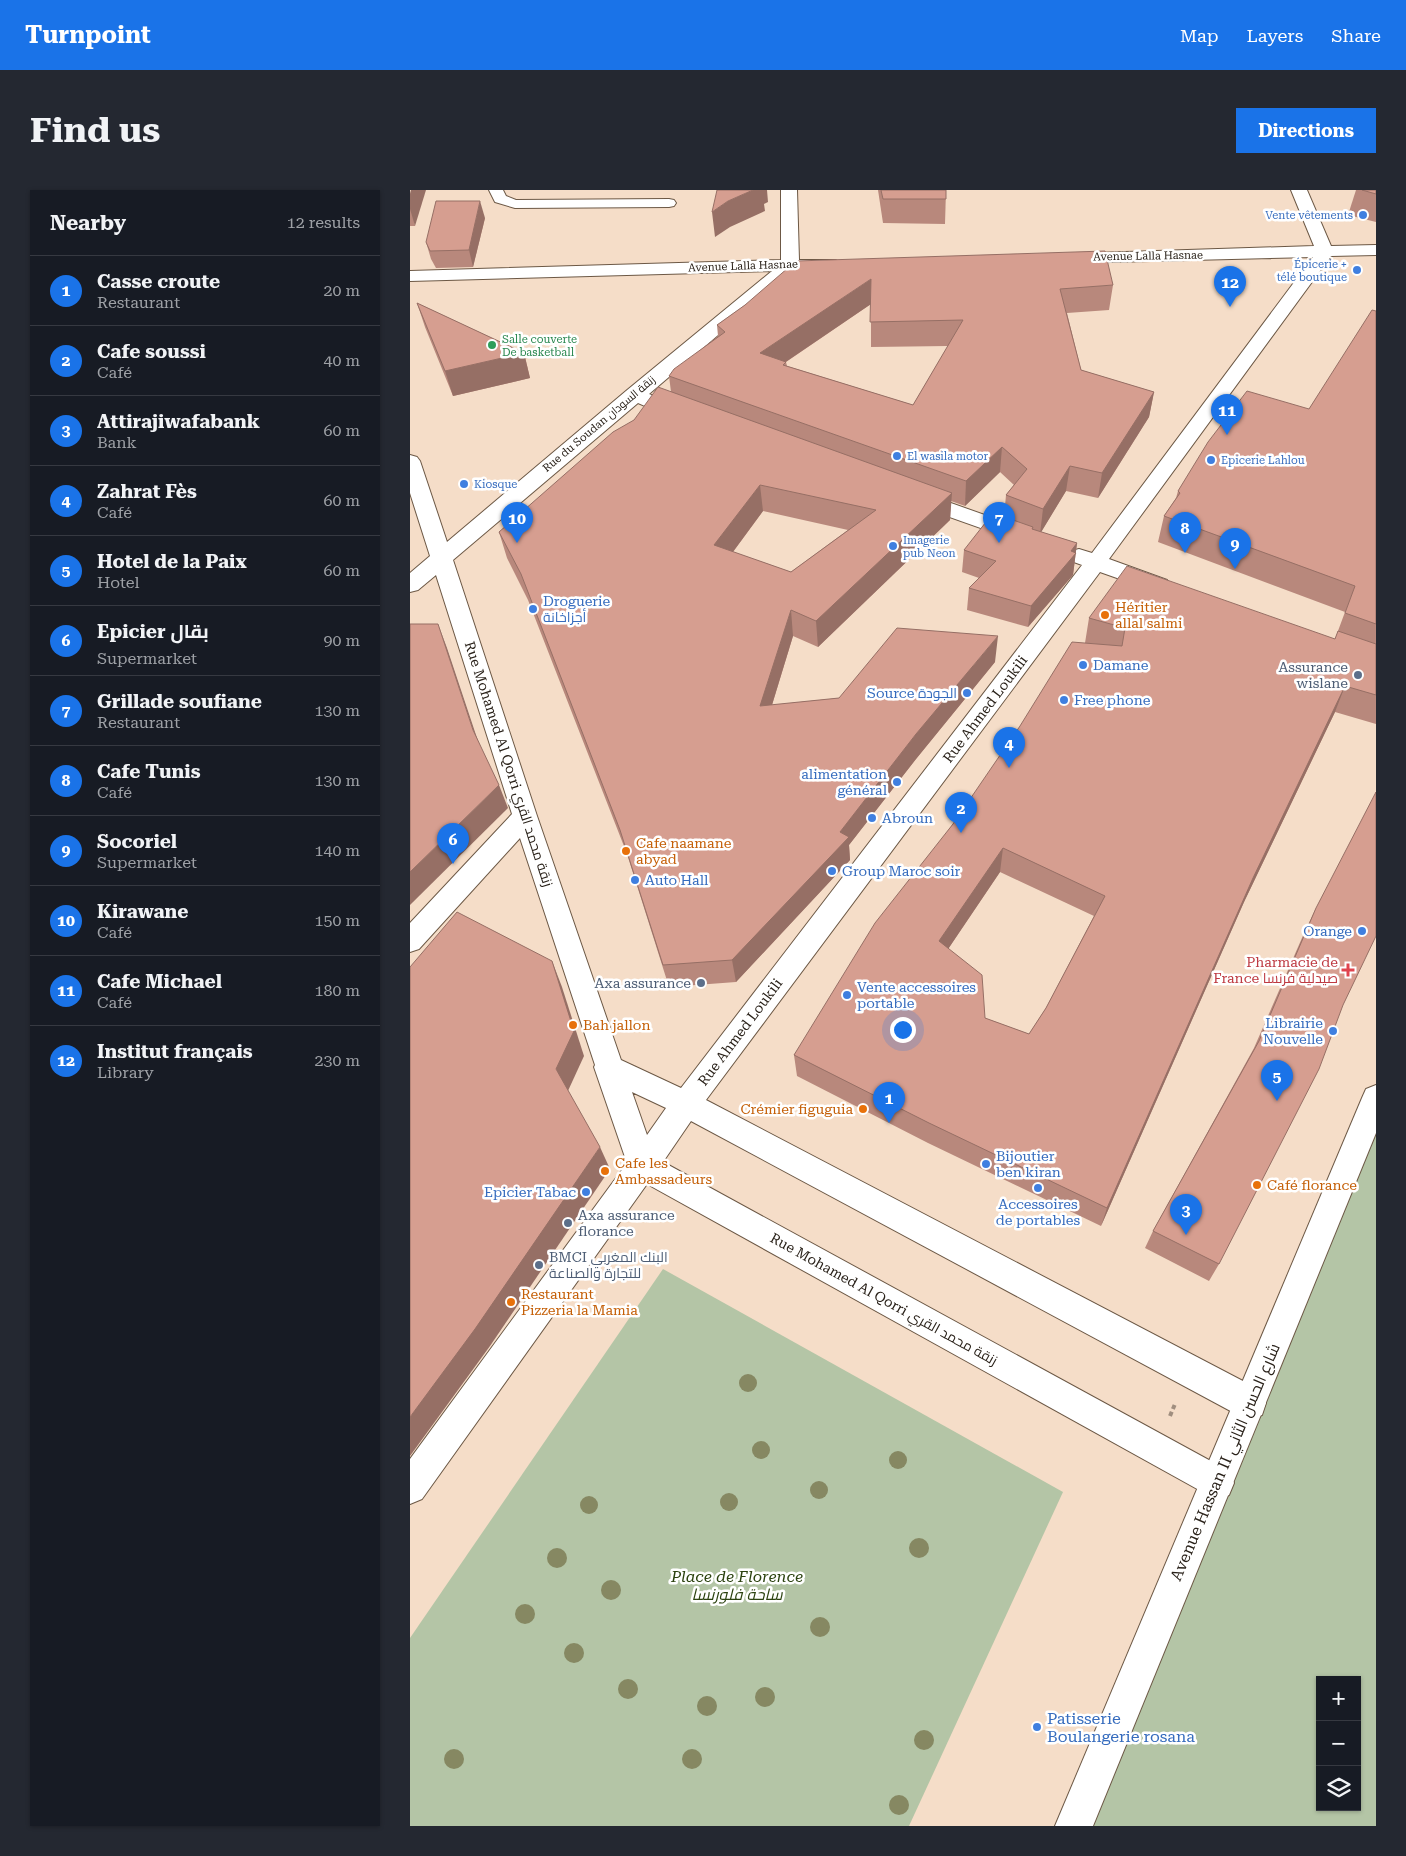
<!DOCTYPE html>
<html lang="en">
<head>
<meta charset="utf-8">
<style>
  body { margin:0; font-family:"Roboto Serif",Cairo,serif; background:#242831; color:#f1f3f6 }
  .controls { position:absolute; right:15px; bottom:15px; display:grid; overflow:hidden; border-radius:0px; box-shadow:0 1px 4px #0004 }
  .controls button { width:45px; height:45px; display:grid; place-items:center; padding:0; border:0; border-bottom:1px solid #363941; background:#171b24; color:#f1f3f6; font:25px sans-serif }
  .you { position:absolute; left:492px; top:839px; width:18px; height:18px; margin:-12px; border:4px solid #fff; border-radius:50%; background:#1a73e8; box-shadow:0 0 0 8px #1a73e833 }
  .badge { display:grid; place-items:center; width:32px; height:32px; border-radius:50%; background:#1a73e8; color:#fff; font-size:16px; font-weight:700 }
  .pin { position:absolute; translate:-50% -41px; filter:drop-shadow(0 1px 2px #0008) }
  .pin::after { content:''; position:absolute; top:26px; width:18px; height:15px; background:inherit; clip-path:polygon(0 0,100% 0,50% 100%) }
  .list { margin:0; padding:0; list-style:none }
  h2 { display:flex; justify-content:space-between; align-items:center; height:65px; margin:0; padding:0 20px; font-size:21px }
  h2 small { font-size:16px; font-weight:400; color:#9ea1a6 }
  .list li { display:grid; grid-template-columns:32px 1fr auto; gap:15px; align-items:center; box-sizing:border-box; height:70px; padding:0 20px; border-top:1px solid #363941 }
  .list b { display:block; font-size:19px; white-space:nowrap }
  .list p { margin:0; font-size:16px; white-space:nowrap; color:#9ea1a6 }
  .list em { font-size:16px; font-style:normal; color:#9ea1a6 }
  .icon { flex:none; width:28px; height:28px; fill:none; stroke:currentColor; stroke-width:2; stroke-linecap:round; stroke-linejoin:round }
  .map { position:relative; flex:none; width:966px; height:1636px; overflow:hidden; border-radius:0px }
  header { display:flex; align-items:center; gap:30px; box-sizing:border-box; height:70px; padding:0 25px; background:#1a73e8; color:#fff }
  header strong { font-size:24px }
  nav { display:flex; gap:28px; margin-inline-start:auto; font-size:18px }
  .intro { display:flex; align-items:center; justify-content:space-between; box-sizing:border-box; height:120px; padding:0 30px }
  h1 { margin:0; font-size:35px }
  .button { padding:12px 22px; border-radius:0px; background:#1a73e8; color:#fff; font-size:18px; font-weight:700 }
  main { display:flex; gap:30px; padding:0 30px }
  aside { flex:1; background:#171b24; border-radius:0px; box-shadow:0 1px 4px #0004 }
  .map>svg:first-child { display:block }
  .green { fill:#b4c5a6; fill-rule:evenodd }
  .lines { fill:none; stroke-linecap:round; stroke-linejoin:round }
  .service-casing { stroke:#6c5845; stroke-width:2 }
  .minor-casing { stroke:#6c5845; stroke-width:2 }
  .secondary-casing { stroke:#6c5845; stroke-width:2 }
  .path { stroke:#a08e7f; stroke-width:4; stroke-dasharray:4.5 3; stroke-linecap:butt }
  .service { fill:#fff; fill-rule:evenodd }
  .minor { fill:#fff; fill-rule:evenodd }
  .secondary { fill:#fff; fill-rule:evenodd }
  .tree { fill:#868862 }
  .wall { fill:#b8887c; fill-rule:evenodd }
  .shaded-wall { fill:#966f65 }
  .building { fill:#d69e90; stroke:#966f65; fill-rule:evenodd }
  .shop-dot { fill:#3f7fe0; stroke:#fff; stroke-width:2 }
  .leisure-dot { fill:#2e9e5b; stroke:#fff; stroke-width:2 }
  .food-dot { fill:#e8710a; stroke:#fff; stroke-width:2 }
  .service-dot { fill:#5c6f8a; stroke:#fff; stroke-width:2 }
  .health-dot { fill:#e0444e; stroke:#fff; stroke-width:2 }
  .labels { text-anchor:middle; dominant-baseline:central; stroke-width:5; stroke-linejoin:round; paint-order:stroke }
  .far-shop-label { font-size:11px; fill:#366cbe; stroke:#fff; text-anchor:start }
  .far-street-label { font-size:11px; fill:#2a221a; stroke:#fff }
  .far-leisure-label { font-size:11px; fill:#27864d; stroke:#fff; text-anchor:start }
  .shop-label { font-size:14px; fill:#366cbe; stroke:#fff; text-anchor:start }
  .food-label { font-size:14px; fill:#c56008; stroke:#fff; text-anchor:start }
  .service-label { font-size:14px; fill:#4e5e75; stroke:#fff; text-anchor:end }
  .street-label { font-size:14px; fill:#2a221a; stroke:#fff }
  .health-label { font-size:14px; fill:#be3a42; stroke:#fff; text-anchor:end }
  .near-street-label { font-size:16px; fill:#2a221a; stroke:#fff }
  .near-park-label { font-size:16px; font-style:italic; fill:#2b420f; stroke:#fff }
  .near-shop-label { font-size:16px; fill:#366cbe; stroke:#fff; text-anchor:start }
</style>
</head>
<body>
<header>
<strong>Turnpoint</strong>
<nav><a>Map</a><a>Layers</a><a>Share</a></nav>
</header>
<div class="intro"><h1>Find us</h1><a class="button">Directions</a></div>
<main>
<aside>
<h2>Nearby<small>12 results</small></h2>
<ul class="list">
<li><span class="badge">1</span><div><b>Casse croute</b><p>Restaurant</p></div><em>20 m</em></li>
<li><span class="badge">2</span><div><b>Cafe soussi</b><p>Café</p></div><em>40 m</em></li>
<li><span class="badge">3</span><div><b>Attirajiwafabank</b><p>Bank</p></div><em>60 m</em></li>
<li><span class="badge">4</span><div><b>Zahrat Fès</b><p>Café</p></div><em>60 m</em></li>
<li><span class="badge">5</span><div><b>Hotel de la Paix</b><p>Hotel</p></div><em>60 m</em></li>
<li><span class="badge">6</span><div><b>Epicier بقال</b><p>Supermarket</p></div><em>90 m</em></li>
<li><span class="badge">7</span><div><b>Grillade soufiane</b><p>Restaurant</p></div><em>130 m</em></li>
<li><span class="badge">8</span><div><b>Cafe Tunis</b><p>Café</p></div><em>130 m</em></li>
<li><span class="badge">9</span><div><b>Socoriel</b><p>Supermarket</p></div><em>140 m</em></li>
<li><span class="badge">10</span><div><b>Kirawane</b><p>Café</p></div><em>150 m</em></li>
<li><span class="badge">11</span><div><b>Cafe Michael</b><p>Café</p></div><em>180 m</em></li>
<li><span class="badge">12</span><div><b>Institut français</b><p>Library</p></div><em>230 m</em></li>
</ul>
</aside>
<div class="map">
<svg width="966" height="1636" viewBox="0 0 966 1636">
  <rect width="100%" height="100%" fill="#f5ddc8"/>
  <g class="green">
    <path d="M966,910v726h-290zM910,1490h37v127h-37z"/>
    <polygon points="253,1079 653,1302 499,1636 0,1636 0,1448"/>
  </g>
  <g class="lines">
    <defs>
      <polygon id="service" points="79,0 93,0 96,6 106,10 259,9 264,10 266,13 264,16 259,17 105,18 85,12"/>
      <g id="minor">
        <path d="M371,0h16l2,70h37l3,4 -3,4 -42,2 -145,124 42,16 3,4 -3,4c-16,4 -38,-9 -53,-15l-185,157 84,256 84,244 60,28 401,-523 -11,-4 -3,-5 3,-5 8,-2 13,4 221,-296 -243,6 -6,-1 -3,-4 3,-4 250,-8 -23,-56h16l24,56 45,-1v10l-45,1 -222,303 58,21 3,5 -3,5 -8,2 -8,-2 -51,-18 -394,528 556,291 4,12 -4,12 -12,4 -12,-4 -547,-294 -28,41 566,309 5,12 -5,12 -12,5 -570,-316 -225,315 -12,5v-45l217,-296 -33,-96 1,-2 -75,-227 -101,111 -9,3v-29l102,-109 -76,-239 -18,15 -8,2v-19l20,-17 -20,-63v-38l7,2 3,4 27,81 179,-151 146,-120 -362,10v-10l371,-11zM222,902l34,16 -19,27z"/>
        <polygon points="507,301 617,340 621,345 617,350 610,352 500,313 497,308 500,303"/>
      </g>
      <polygon id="secondary" points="966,895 966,943 683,1636 645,1636 952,908 956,899"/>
    </defs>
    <use href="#service" class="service-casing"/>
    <use href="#minor" class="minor-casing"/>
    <use href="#secondary" class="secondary-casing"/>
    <polyline class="path" points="760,1226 765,1214"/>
    <use href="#service" class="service"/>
    <use href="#minor" class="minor"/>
    <use href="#secondary" class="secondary"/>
  </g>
  <g class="tree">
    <circle cx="338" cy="1193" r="9"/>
    <circle cx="351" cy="1260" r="9"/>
    <circle cx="488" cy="1270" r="9"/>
    <circle cx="409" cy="1300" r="9"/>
    <circle cx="319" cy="1312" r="9"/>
    <circle cx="179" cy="1315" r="9"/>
    <circle cx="509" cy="1358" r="10"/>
    <circle cx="147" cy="1368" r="10"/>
    <circle cx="201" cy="1400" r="10"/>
    <circle cx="115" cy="1424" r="10"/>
    <circle cx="410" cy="1437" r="10"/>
    <circle cx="164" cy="1463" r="10"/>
    <circle cx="218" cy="1499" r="10"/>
    <circle cx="355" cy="1507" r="10"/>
    <circle cx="297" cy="1516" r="10"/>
    <circle cx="514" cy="1550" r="10"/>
    <circle cx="44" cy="1569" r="10"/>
    <circle cx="282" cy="1569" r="10"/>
    <circle cx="489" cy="1615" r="10"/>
  </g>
  <g class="wall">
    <polygon points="0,0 5,36 0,36"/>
    <polygon points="468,0 536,0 535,34 473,33"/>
    <polygon points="946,0 966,0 966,32 938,25"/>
    <polygon points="75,28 63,77 26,78 21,69 16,52"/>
    <path d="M703,95l-4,25 -42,3 14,57 73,22 -5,25 -51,81 -32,-7 -25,41 36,11 -4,32 -45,52 -61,-17 2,-22 10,-10 -17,-6 2,-22 40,-33 2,-22 8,-10 -14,-13 -35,34 -14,-5 -1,19 -132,127 -25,-11 -21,69 67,-7 156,-36 -79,97 -67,86 1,15 -114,122 -67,5 -42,-133 -99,-254 -21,-42 -8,-26 135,-112 37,-28 -2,-16 49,-40 -1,-11 28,-20zM461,114v43l77,-1 -35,59 -126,-39 -1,-4zM353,321l85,19 -57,42 -58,-20z"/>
    <polygon points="7,113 114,163 120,188 43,206 15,137"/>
    <path d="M966,121v413l-41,-12 -91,190 -143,324 -173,-83 -131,-67 -3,-21 159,-231 132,-181 4,-25 246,21 10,-27 -187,-70 6,-26 12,-18 2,-7 131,-82zM590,682l94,44 -48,92 -17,26 -44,-16 -37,-69z"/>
    <polygon points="906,718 809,1074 799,1091 735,1058 743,1041 844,858 895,741"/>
  </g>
  <g class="shaded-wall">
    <polygon points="1,0 16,0 5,36 0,19 0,4"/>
    <polygon points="343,0 357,0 358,12 354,14 355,21 320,37 305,47 302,22 318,11"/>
    <polygon points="70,11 75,28 63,77 59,60"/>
    <polygon points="461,89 461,114 352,188 350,163"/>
    <polygon points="114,163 120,188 43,206 35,181"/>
    <polygon points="744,202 739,227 688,308 692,283"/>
    <polygon points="592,257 590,282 555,316 556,291"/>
    <polygon points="660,276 656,301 630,344 633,319"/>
    <polygon points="350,295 353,321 308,382 304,355"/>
    <polygon points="542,303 540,330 408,457 406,431"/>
    <polygon points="667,353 663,385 618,437 621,416"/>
    <polygon points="381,420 383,446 354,541 350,516"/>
    <polygon points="28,434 37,458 72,563 63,540"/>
    <polygon points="588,446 585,472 506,569 439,655 440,670 326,792 322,770 430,642 506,544"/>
    <polygon points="935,496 925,522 834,712 691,1036 697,1018 843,688"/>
    <polygon points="89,595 98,618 0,715 0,682"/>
    <polygon points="593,658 590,682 528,774 529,751"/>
    <polygon points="142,771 152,797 174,866 157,903 146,879"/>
    <polygon points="190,957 200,979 80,1156 0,1266 0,1227"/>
  </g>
  <g class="building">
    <polygon points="307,0 343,0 318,11 302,22"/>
    <polygon points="471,0 536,0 536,9 473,9"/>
    <polygon points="952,0 966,0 966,4"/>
    <polygon points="26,11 70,11 59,60 20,61 16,52"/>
    <path d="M695,61l8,34 -53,4 21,81 73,22 -52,81 -32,-7 -27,43 -37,-14 21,-26 -25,-22 -36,34 -297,-105 5,-7 51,-37 -8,-7 28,-20 51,-44zM461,89l-1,43 93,-2 -50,85 -130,-40 3,-3 -26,-9z"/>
    <polygon points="7,113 114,163 35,181"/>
    <polygon points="962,120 966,121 966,434 935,423 945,396 754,326 770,303 768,301 798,252 837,201 899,219"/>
    <path d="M248,197l294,106 -136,128 -25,-11 -31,96 79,-8 58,-70 101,8 -82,98 -76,98 9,5 -117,123 -69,5 -43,-135 -99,-256 -22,-42 114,-100 21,-12zM350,295l116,25 -85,62 -77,-27z"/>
    <polygon points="583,323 623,337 622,339 667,353 661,361 666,363 621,416 559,398 586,371 554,360"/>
    <path d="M717,376l208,73 3,-8 38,13v51l-31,-9 -92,192 -146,330 -178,-85 -135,-68 81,-132 78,-99 67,-98 52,-84 50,4 3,-18 -36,-10zM593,658l102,48 -59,112 -17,26 -44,-16 -3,-43 -43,-34z"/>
    <polygon points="0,434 28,434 63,540 89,595 0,682"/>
    <polygon points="966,602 966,746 933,815 909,879 809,1074 743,1041 849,851 906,718"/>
    <polygon points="47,722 142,771 164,841 146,879 190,957 65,1139 0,1227 0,777"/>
  </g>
  <g class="shop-dot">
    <circle cx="953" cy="25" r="5"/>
    <circle cx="947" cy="80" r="5"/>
    <circle cx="487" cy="266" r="5"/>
    <circle cx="801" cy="270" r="5"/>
    <circle cx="54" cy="294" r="5"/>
    <circle cx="483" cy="356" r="5"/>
    <circle cx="123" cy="419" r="5"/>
    <circle cx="673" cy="475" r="5"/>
    <circle cx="557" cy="503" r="5"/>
    <circle cx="654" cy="510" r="5"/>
    <circle cx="487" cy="592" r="5"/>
    <circle cx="462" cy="628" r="5"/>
    <circle cx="422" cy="681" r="5"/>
    <circle cx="225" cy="690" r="5"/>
    <circle cx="952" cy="741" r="5"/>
    <circle cx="437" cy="805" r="5"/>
    <circle cx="923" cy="841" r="5"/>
    <circle cx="576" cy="974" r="5"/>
    <circle cx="628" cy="998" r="5"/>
    <circle cx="176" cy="1002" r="5"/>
    <circle cx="627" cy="1537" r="5"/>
  </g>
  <circle class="leisure-dot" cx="82" cy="155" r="5"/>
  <g class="food-dot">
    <circle cx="695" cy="425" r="5"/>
    <circle cx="216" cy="661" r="5"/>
    <circle cx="163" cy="835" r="5"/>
    <circle cx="453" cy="919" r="5"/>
    <circle cx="195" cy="981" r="5"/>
    <circle cx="847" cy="995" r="5"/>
    <circle cx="101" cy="1112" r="5"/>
  </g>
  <g class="service-dot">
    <circle cx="948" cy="485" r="5"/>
    <circle cx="291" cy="793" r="5"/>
    <circle cx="158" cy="1033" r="5"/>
    <circle cx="129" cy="1075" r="5"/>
  </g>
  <path class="health-dot" d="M935.5 772.5h5v5h5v5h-5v5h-5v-5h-5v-5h5z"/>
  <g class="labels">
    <g class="far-shop-label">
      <text x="943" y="25" text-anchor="end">Vente vêtements</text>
      <text x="937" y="74" text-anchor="end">Épicerie +<tspan x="937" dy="13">télé boutique</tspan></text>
      <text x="497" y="266">El wasila motor</text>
      <text x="811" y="270">Epicerie Lahlou</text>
      <text x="64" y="294">Kiosque</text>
      <text x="493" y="350">Imagerie<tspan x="493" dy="13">pub Neon</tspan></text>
    </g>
    <g class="far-street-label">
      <text transform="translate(738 66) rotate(-1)">Avenue Lalla Hasnae</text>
      <text transform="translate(333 76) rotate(-2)">Avenue Lalla Hasnae</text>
      <text transform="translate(189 234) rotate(-40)">Rue du Soudan زنقة السودان</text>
    </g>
    <g class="far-leisure-label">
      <text x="92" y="149">Salle couverte<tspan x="92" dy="13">De basketball</tspan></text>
    </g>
    <g class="shop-label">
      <text x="133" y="411">Droguerie<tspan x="133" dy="16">أجزاخانة</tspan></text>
      <text x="683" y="475">Damane</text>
      <text x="547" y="503" text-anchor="end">Source الجودة</text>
      <text x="664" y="510">Free phone</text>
      <text x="477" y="584" text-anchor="end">alimentation<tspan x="477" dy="16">général</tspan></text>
      <text x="472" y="628">Abroun</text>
      <text x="432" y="681">Group Maroc soir</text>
      <text x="235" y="690">Auto Hall</text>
      <text x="942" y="741" text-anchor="end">Orange</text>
      <text x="447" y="797">Vente accessoires<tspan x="447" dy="16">portable</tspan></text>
      <text x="913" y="833" text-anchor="end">Librairie<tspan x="913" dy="16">Nouvelle</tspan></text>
      <text x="586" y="966">Bijoutier<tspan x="586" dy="16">ben kiran</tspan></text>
      <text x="166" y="1002" text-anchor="end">Epicier Tabac</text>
      <text x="628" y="1014" text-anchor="middle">Accessoires<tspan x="628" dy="16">de portables</tspan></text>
    </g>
    <g class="food-label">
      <text x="705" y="417">Héritier<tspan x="705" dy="16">allal salmi</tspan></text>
      <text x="226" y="653">Cafe naamane<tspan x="226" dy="16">abyad</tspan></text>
      <text x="173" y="835">Bah jallon</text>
      <text x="443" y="919" text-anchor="end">Crémier figuguia</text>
      <text x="205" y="973">Cafe les<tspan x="205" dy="16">Ambassadeurs</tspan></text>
      <text x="857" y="995">Café florance</text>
      <text x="111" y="1104">Restaurant<tspan x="111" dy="16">Pizzeria la Mamia</tspan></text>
    </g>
    <g class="service-label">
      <text x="938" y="477">Assurance<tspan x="938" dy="16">wislane</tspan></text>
      <text x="281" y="793">Axa assurance</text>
      <text x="168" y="1025" text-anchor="start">Axa assurance<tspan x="168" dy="16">florance</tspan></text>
      <text x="139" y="1067" text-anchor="start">BMCI البنك المغربي<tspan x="139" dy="16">للتجارة والصناعة</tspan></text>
    </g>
    <g class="street-label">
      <text transform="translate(575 519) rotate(-53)">Rue Ahmed Loukili</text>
      <text transform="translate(99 574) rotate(72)">Rue Mohamed Al Qorri زنقة محمد القري</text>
      <text transform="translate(330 842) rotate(-53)">Rue Ahmed Loukili</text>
      <text transform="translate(474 1109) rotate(29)">Rue Mohamed Al Qorri زنقة محمد القري</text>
    </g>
    <g class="health-label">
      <text x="928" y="772">Pharmacie de<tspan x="928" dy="16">France صيدلية فرنسا</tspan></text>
    </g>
    <g class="near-street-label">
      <text transform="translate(815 1272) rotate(-67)">Avenue Hassan II شارع الحسن الثاني</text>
    </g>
    <g class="near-park-label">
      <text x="327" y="1386">Place de Florence<tspan x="327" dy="18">ساحة فلورنسا</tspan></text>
    </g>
    <g class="near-shop-label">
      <text x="637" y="1528">Patisserie<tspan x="637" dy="18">Boulangerie rosana</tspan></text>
    </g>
  </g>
</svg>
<div class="controls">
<button>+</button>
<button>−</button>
<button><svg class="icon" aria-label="layers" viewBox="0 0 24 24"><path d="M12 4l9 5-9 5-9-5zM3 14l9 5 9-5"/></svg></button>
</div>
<div class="you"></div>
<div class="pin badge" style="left:479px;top:933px">1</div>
<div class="pin badge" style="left:551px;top:643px">2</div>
<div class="pin badge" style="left:776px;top:1045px">3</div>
<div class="pin badge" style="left:599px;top:578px">4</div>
<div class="pin badge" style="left:867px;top:911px">5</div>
<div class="pin badge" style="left:43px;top:674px">6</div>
<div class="pin badge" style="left:589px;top:353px">7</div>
<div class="pin badge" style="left:775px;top:363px">8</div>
<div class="pin badge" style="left:825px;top:379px">9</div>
<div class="pin badge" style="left:107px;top:353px">10</div>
<div class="pin badge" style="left:817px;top:245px">11</div>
<div class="pin badge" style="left:820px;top:117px">12</div>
</div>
</main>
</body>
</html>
